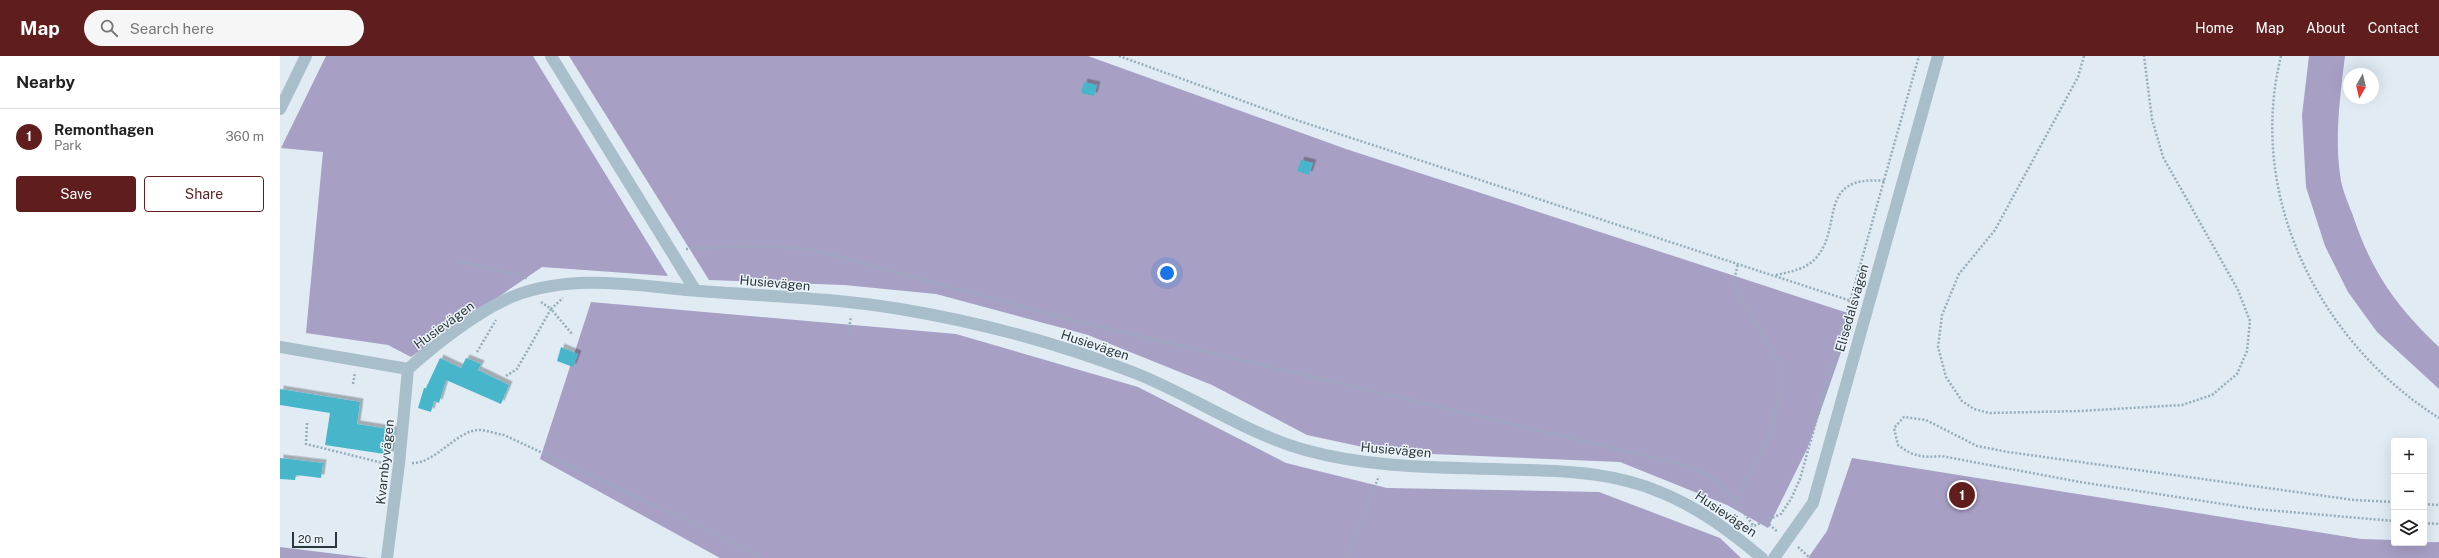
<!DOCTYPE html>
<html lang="en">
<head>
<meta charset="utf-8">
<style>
  body { margin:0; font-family:"Public Sans",sans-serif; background:#f6f6f6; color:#222 }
  .controls { position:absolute; right:12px; bottom:12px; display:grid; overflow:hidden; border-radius:4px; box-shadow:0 4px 16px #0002 }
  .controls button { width:36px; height:36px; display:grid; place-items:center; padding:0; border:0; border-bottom:1px solid #e0e0e0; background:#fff; color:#222; font:20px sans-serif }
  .compass { position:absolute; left:2063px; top:12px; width:36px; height:36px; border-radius:50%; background:#fff; box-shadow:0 4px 16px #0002; rotate:188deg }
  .scale { position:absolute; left:12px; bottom:10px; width:45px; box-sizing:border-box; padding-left:4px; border:2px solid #2a373b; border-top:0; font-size:11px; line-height:14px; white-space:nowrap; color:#2a373b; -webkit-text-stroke:3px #edf5fb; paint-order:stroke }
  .you { position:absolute; left:887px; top:217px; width:14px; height:14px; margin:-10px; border:3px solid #fff; border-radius:50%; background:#1a73e8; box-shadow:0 0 0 6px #1a73e833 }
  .badge { display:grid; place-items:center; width:26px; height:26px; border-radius:50%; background:#5f1d1e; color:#fff; font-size:13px; font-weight:700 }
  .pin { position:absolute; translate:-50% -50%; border:2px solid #fff; box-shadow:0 1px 4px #0006 }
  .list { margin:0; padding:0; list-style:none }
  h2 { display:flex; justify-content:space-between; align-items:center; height:52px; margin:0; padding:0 16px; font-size:17px }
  h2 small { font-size:13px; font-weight:400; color:#767676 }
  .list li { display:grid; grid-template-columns:26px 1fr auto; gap:12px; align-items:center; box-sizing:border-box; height:56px; padding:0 16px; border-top:1px solid #e0e0e0 }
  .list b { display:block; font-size:15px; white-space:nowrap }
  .list p { margin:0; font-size:13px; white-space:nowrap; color:#767676 }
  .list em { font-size:13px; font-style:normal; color:#767676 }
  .actions { display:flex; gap:8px; padding:12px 16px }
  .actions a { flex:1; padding:9px 0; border:1px solid #5f1d1e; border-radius:4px; text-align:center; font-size:14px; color:#5f1d1e }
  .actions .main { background:#5f1d1e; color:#fff }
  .icon { flex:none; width:22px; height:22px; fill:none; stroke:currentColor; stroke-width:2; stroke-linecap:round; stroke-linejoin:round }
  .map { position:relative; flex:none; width:2159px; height:502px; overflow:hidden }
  header { display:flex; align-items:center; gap:24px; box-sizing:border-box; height:56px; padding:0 20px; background:#5f1d1e; color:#fff }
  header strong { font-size:19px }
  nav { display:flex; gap:22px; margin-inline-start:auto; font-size:14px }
  .search { width:280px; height:36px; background:#f6f6f6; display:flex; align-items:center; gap:10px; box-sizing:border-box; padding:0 14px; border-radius:22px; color:#767676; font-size:15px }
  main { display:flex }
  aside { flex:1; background:#fff }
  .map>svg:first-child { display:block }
  .green { fill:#a89fc5 }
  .building { fill:#47b6cb; filter:url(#shadow) }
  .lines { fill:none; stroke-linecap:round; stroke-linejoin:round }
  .path { stroke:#95adba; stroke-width:2.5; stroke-dasharray:2 2; stroke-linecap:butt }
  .minor { stroke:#a8becb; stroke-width:12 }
  .labels { text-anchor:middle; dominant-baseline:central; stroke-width:3; stroke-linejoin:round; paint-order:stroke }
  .street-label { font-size:13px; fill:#2a373b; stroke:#edf5fb }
</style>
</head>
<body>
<header>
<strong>Map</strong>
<div class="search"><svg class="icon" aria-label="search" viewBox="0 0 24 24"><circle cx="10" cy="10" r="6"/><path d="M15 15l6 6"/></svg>Search here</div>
<nav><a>Home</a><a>Map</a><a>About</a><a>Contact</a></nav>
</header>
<main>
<aside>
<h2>Nearby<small></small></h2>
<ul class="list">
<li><span class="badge">1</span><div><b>Remonthagen</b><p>Park</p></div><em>360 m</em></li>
</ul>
<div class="actions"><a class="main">Save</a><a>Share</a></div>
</aside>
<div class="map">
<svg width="2159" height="502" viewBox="0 0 2159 502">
  <defs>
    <filter id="shadow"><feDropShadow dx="3.5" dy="-3.5" stdDeviation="0" flood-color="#0004"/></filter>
  </defs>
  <rect width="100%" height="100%" fill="#e0ebf4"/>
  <g class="green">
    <polygon points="46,0 253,0 388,220 262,211 131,301 108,289 26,277 43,96 1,92"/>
    <polygon points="289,0 808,0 1066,93 1574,259 1528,391 1488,472 1447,449 1340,406 1106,396 1027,379 932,329 808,279 656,238 564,229 429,224"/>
    <path d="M2029,0h36c-5,41 -11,84 -4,125 2,10 7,22 11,32 19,58 43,92 87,134v42l-62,-57 -29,-40 -23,-46 -19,-59 -4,-72z"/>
    <polygon points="311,246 676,278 858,331 1006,407 1107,432 1319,436 1440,482 1461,502 440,502 260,403"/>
    <polygon points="1572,402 2081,483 2114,484 2114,487 2159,486 2159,502 1528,502 1547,475"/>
    <polygon points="0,491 89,502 0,502"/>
  </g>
  <g class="building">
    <polygon points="804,26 817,29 814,40 801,37"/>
    <polygon points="1021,104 1033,107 1029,119 1017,115"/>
    <polygon points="281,291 298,298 293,311 277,305"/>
    <polygon points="160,302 181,312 186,302 201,308 198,314 229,329 221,348 166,324 159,347 154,345 151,356 138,352 144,332 146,332"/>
    <polygon points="0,333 80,346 77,368 115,374 111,399 45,389 50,357 0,349"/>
    <polygon points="0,402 43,407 41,422 16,419 15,424 0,423"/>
  </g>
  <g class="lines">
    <g class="path">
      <polyline points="839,0 1007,61 1571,245"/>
      <polyline points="1804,0 1798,21 1715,174 1679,218 1662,259 1658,291 1666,321 1682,345 1694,353 1709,357 1800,355 1902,349 1932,339 1957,318 1967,295 1970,265 1958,234 1883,101 1872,63 1864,0"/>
      <path d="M2001,0c-35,141 39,287 158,362"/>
      <path d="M406,193c43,-2 85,-5 128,1l262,71 613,145c36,16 41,29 64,59"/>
      <polyline points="179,206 241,219 247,223"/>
      <path d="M1496,219c13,-3 27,-5 37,-14 33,-31 0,-87 72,-80"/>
      <polyline points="261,246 271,253 283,242"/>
      <polyline points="568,280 571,260"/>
      <polyline points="197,296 216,264"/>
      <polyline points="226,320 237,313 271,253 293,279"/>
      <polyline points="73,328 75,316"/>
      <polyline points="27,367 26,388 107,408"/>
      <path d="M132,407c23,1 45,-33 67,-33 8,0 17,4 25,5l187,87 71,36"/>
      <polyline points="1455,445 1490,380 1498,342 1499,306 1460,242 1454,225 1458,207"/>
      <path d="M2114,446l-40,-2 -346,-48 -31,-6 -51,-26 -22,-3 -10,11 4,17c14,11 25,13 43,11l139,26 175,27 139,12"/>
      <polyline points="2144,448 2159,449"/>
      <polyline points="1486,466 1498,476"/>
      <polyline points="2144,467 2159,468"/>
      <polyline points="1467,473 1501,458 1511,443 1520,423 1639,0"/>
      <polyline points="1518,491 1530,502"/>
      <polyline points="1066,502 1099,420"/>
    </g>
    <g class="minor">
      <polyline points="271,0 415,234"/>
      <polyline points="0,53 26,0"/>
      <polyline points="0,291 128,313"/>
      <path d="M128,313c28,-25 71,-59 106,-73 59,-23 125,-10 185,-5 67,5 135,7 201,18 79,13 160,35 235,64 58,23 110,60 170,77 72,20 148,17 222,20 45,1 91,4 133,22 38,15 71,40 102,66"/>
      <polyline points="107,502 119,408 128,313"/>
      <polyline points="1494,502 1533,447 1658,0"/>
    </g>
  </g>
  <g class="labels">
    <g class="street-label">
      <text transform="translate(495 227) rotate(5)">Husievägen</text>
      <text transform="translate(1572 252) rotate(-74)">Elisedalsvägen</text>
      <text transform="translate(164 269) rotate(-36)">Husievägen</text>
      <text transform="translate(815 289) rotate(18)">Husievägen</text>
      <text transform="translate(1116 394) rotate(5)">Husievägen</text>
      <text transform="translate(105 406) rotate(-84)">Kvarnbyvägen</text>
      <text transform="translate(1446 458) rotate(34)">Husievägen</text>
    </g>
  </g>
</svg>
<div class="controls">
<button>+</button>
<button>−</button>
<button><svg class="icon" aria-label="layers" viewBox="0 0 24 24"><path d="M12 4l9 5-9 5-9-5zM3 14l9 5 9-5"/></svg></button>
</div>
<svg class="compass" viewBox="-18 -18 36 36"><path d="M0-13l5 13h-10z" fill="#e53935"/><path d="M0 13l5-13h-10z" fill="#767676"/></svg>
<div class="scale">20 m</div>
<div class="you"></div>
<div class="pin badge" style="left:1682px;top:439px">1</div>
</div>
</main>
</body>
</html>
